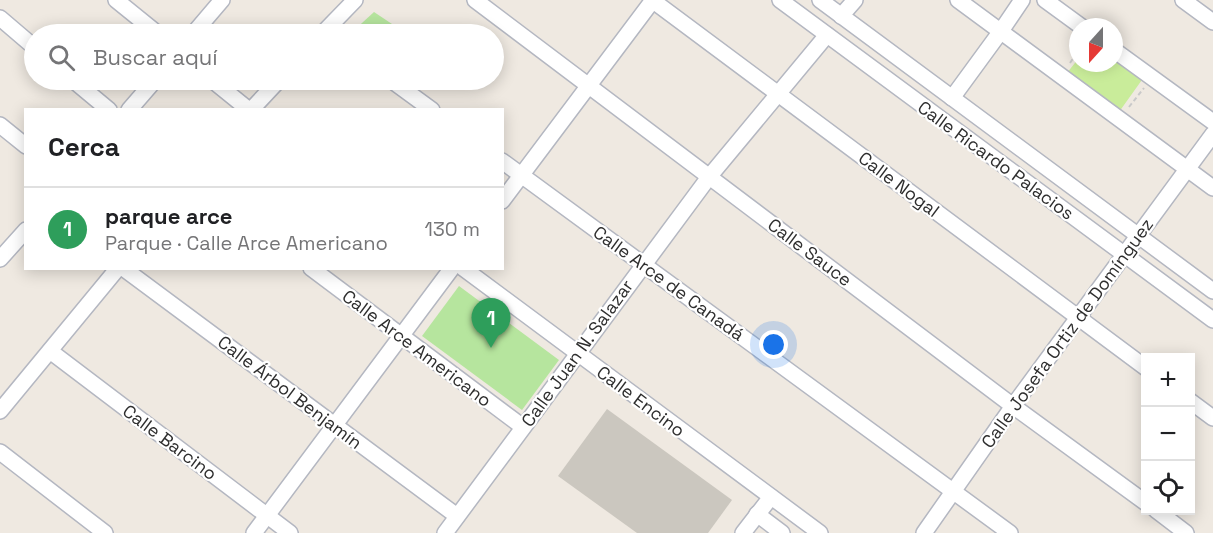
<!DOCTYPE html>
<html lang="es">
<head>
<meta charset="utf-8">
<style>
  body { margin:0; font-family:"Space Grotesk",sans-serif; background:#f6f6f6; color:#202124 }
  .controls { position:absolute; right:18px; bottom:18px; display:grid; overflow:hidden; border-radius:0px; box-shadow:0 3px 15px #0003 }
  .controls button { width:54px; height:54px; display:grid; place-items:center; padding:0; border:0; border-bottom:2px solid #e0e0e0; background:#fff; color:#202124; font:30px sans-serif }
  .compass { position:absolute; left:1069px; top:18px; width:54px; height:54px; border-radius:50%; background:#fff; box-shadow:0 3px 15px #0003; rotate:201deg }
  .you { position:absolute; left:774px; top:345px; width:21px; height:21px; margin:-15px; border:4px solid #fff; border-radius:50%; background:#1a73e8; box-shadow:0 0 0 9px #1a73e833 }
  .badge { display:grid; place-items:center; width:39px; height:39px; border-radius:50%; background:#4264fb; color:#fff; font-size:20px; font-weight:700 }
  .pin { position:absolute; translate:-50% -50px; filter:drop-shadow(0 2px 3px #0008) }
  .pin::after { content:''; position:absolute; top:32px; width:21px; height:18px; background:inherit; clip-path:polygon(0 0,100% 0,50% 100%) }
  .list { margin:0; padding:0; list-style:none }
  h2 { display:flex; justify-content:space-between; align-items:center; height:78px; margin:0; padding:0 24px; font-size:26px }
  h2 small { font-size:20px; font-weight:400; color:#757577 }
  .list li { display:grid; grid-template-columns:39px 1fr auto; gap:18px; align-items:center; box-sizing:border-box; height:84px; padding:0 24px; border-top:2px solid #e0e0e0 }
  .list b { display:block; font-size:22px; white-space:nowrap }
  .list p { margin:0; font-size:20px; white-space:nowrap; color:#757577 }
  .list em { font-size:20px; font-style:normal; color:#757577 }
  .icon { flex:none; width:33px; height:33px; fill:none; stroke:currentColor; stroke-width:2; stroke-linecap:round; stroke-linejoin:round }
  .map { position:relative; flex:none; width:1213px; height:533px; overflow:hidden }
  .search { position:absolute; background:#fff; box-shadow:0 3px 15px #0003; left:24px; top:24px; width:480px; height:66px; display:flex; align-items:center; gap:15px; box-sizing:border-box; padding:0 21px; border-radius:33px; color:#757577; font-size:22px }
  .panel { position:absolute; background:#fff; box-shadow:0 3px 15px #0003; left:24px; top:108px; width:480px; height:162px; border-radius:0px }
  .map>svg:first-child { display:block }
  .green { fill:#b6e59e }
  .pitch { fill:#c9ec9a }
  .building { fill:#cbc7bf }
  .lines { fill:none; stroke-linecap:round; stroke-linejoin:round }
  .minor-casing { stroke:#b4b7c1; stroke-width:18 }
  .path { stroke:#c9c9c9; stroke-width:2; stroke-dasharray:4.5 3; stroke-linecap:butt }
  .minor { stroke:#fff; stroke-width:15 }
  .labels { text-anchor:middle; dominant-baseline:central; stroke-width:4.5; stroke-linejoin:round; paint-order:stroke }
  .street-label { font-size:18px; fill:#2e2e2e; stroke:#fff }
</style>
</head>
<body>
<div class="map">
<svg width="1213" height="533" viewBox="0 0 1213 533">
  <rect width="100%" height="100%" fill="#efe9e1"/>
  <g class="green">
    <polygon points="374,12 407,34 350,34"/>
    <polygon points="459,286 559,360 522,410 422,336"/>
  </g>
  <polygon class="pitch" points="1114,55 1144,77 1119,112 1067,73 1078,59 1078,63 1114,63"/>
  <polygon class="building" points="607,409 732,500 708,533 637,533 558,476"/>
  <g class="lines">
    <defs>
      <g id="minor">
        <polyline points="116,0 158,34"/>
        <polyline points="475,0 1013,406 1146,503"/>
        <polyline points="652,0 1146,368"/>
        <polyline points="780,0 1213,320"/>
        <polyline points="820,0 1213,291"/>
        <polyline points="958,0 1213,188"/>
        <polyline points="1045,0 1082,27"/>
        <polyline points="1183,0 1213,22"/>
        <polyline points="841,16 855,0"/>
        <polyline points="0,18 34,47"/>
        <polyline points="193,34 222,0"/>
        <polyline points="322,34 355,0"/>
        <polyline points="1114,50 1213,122"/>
        <polyline points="73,80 109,110"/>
        <polyline points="212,80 249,110"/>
        <polyline points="391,80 432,110"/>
        <polyline points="952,98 1001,31 1022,0"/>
        <polyline points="129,110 155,80"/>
        <polyline points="251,110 279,80"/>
        <polyline points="0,125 26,146"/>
        <polyline points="502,161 1010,533"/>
        <polyline points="502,201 653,0"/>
        <polyline points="0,259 26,230"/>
        <polyline points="123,268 457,516"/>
        <polyline points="311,268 523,427"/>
        <polyline points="463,268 820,533"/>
        <polyline points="50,351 290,533"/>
        <polyline points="1190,401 1213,418"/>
        <polyline points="0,411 118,268"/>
        <polyline points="0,452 105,533"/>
        <polyline points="1156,510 1186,533"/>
        <polyline points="757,514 782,533"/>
        <polyline points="254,533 452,268"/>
        <polyline points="445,533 709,177 827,35"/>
        <polyline points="743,533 771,497"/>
        <polyline points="924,533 1013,406 1213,134"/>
      </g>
    </defs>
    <use href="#minor" class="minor-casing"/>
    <g class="path">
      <polyline points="1070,63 1078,51"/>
      <polyline points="1129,107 1144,88"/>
    </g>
    <use href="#minor" class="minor"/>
  </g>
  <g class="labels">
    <g class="street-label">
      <text transform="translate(996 160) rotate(36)">Calle Ricardo Palacios</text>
      <text transform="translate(899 184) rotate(37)">Calle Nogal</text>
      <text transform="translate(810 252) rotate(37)">Calle Sauce</text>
      <text transform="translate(669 283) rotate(36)">Calle Arce de Canadá</text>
      <text transform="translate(1067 333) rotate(-54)">Calle Josefa Ortiz de Domínguez</text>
      <text transform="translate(417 348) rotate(37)">Calle Arce Americano</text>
      <text transform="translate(577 353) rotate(-54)">Calle Juan N. Salazar</text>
      <text transform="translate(290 392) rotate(37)">Calle Árbol Benjamín</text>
      <text transform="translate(641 401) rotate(37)">Calle Encino</text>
      <text transform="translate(170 442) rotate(37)">Calle Barcino</text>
    </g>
  </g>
</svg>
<div class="controls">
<button>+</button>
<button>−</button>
<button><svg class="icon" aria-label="locate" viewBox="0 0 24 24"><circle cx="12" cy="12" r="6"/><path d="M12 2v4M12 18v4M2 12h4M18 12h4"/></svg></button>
</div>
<svg class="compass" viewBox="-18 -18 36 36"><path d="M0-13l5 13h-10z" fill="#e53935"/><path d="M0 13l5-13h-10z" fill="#757577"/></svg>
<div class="you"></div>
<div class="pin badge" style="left:491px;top:348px;background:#2e9e5b">1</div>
<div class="search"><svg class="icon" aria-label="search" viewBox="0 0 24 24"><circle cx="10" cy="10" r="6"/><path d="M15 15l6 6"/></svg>Buscar aquí</div>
<section class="panel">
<h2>Cerca<small></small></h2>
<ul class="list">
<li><span class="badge" style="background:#2e9e5b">1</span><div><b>parque arce</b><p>Parque · Calle Arce Americano</p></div><em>130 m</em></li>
</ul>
</section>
</div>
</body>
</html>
